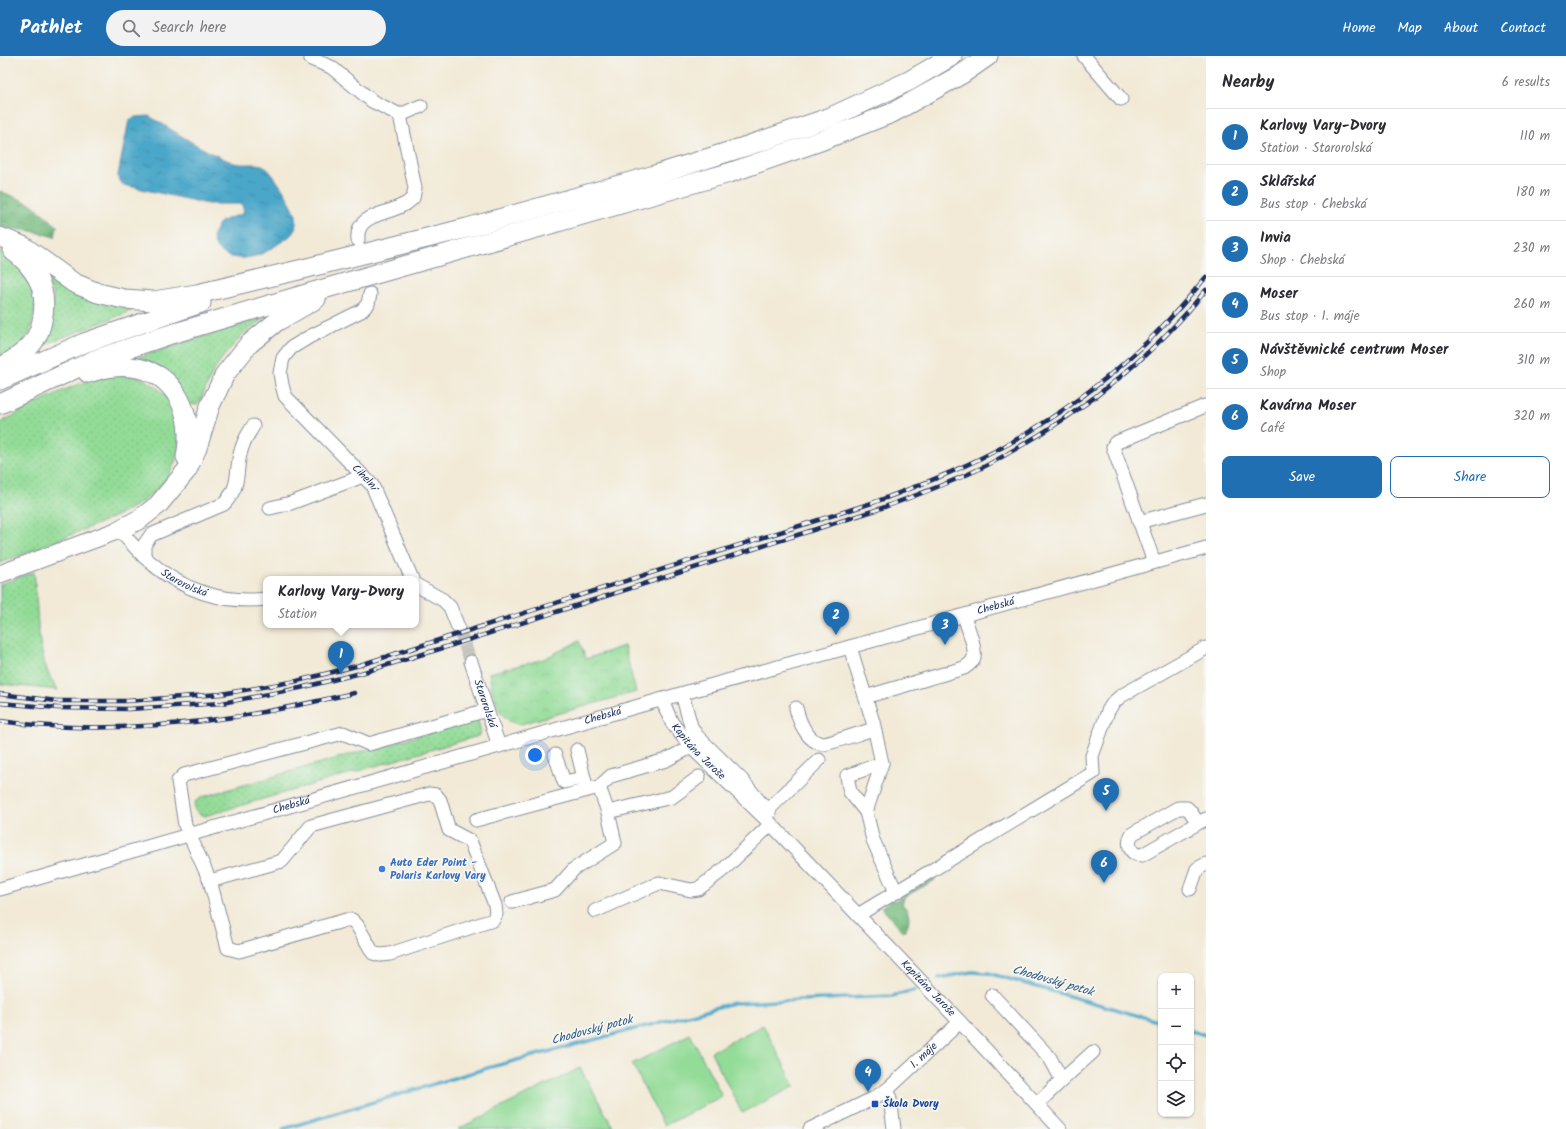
<!DOCTYPE html>
<html lang="en">
<head>
<meta charset="utf-8">
<style>
  body { margin:0; font-family:Kalam,sans-serif; background:#f2f2f3; color:#2b2b33 }
  .controls { position:absolute; right:12px; bottom:12px; display:grid; overflow:hidden; border-radius:8px; box-shadow:0 1px 3px #0004 }
  .controls button { width:36px; height:36px; display:grid; place-items:center; padding:0; border:0; border-bottom:1px solid #e1e1e2; background:#fff; color:#2b2b33; font:20px sans-serif }
  .you { position:absolute; left:535px; top:699px; width:14px; height:14px; margin:-10px; border:3px solid #fff; border-radius:50%; background:#1a73e8; box-shadow:0 0 0 6px #1a73e833 }
  .badge { display:grid; place-items:center; width:26px; height:26px; border-radius:50%; background:#1f6fb2; color:#fff; font-size:13px; font-weight:700 }
  .pin { position:absolute; translate:-50% -33px; filter:drop-shadow(0 1px 2px #0008) }
  .pin::after { content:''; position:absolute; top:21px; width:14px; height:12px; background:inherit; clip-path:polygon(0 0,100% 0,50% 100%) }
  .popup { position:absolute; left:263px; top:520px; width:156px; height:52px; box-sizing:border-box; display:grid; place-content:center; border-radius:8px; background:#fff; filter:drop-shadow(0 1px 3px #0005); font-size:13px; white-space:nowrap; color:#7c7c81 }
  .popup b { font-size:15px; color:#2b2b33 }
  .popup::after { content:''; position:absolute; left:50%; top:100%; margin-left:-8px; border:8px solid transparent; border-top-color:#fff }
  .list { margin:0; padding:0; list-style:none }
  h2 { display:flex; justify-content:space-between; align-items:center; height:52px; margin:0; padding:0 16px; font-size:17px }
  h2 small { font-size:13px; font-weight:400; color:#7c7c81 }
  .list li { display:grid; grid-template-columns:26px 1fr auto; gap:12px; align-items:center; box-sizing:border-box; height:56px; padding:0 16px; border-top:1px solid #e1e1e2 }
  .list b { display:block; font-size:15px; white-space:nowrap }
  .list p { margin:0; font-size:13px; white-space:nowrap; color:#7c7c81 }
  .list em { font-size:13px; font-style:normal; color:#7c7c81 }
  .actions { display:flex; gap:8px; padding:12px 16px }
  .actions a { flex:1; padding:9px 0; border:1px solid #1f6fb2; border-radius:8px; text-align:center; font-size:14px; color:#1f6fb2 }
  .actions .main { background:#1f6fb2; color:#fff }
  .icon { flex:none; width:22px; height:22px; fill:none; stroke:currentColor; stroke-width:2; stroke-linecap:round; stroke-linejoin:round }
  .map { position:relative; flex:none; width:1206px; height:1073px; overflow:hidden }
  header { display:flex; align-items:center; gap:24px; box-sizing:border-box; height:56px; padding:0 20px; background:#1f6fb2; color:#fff }
  header strong { font-size:19px }
  nav { display:flex; gap:22px; margin-inline-start:auto; font-size:14px }
  .search { width:280px; height:36px; background:#f2f2f3; display:flex; align-items:center; gap:10px; box-sizing:border-box; padding:0 14px; border-radius:22px; color:#7c7c81; font-size:15px }
  main { display:flex }
  aside { flex:1; background:#fff }
  .map>svg:first-child { display:block }
  .grass { fill:url(#grass-dots); stroke:#57867a }
  .forest { fill:url(#forest-crowns); stroke:#48766f }
  .park { fill:url(#park-crowns); stroke:#57867a }
  .pitch { fill:#93dc97; stroke:#57867a }
  .water { fill:url(#water-ripples); stroke:#336b94 }
  .lines { fill:none; stroke-linecap:round; stroke-linejoin:round }
  .stream { stroke:#4ba7c9; stroke-width:3.5 }
  .minor-tunnel { stroke:#c7c5bf; stroke-width:13; stroke-dasharray:13 6; stroke-linecap:butt }
  .minor-casing { stroke:#868c9a; stroke-width:15 }
  .major-casing { stroke:#868c9a; stroke-width:19 }
  .highway-casing { stroke:#868c9a; stroke-width:21 }
  .minor { stroke:#fff; stroke-width:13 }
  .major { stroke:#fff; stroke-width:17 }
  .highway { stroke:#fff; stroke-width:19 }
  .rail-casing { stroke:#1b2f5e; stroke-width:4.5 }
  .rail { stroke:#f6f6f2; stroke-width:3; stroke-dasharray:9; stroke-linecap:butt }
  .shop-dot { fill:#3f7fe0; stroke:#f6f6f2; stroke-width:1.5 }
  .transit-dot { fill:#1a4fb4; stroke:#f6f6f2; stroke-width:1.5 }
  .labels { text-anchor:middle; dominant-baseline:central; stroke-width:3.5; stroke-linejoin:round; paint-order:stroke }
  .street-label { font-size:11px; fill:#1b2f5e; stroke:#f6f6f2 }
  .shop-label { font-size:11px; font-weight:bold; fill:#366cbe; stroke:#f6f6f2; text-anchor:start }
  .transit-label { font-size:11px; font-weight:bold; fill:#164399; stroke:#f6f6f2; text-anchor:start }
  .water-label { font-size:12px; font-style:italic; fill:#2c5983; stroke:#f6f6f2 }
</style>
</head>
<body>
<header>
<strong>Pathlet</strong>
<div class="search"><svg class="icon" aria-label="search" viewBox="0 0 24 24"><circle cx="10" cy="10" r="6"/><path d="M15 15l6 6"/></svg>Search here</div>
<nav><a>Home</a><a>Map</a><a>About</a><a>Contact</a></nav>
</header>
<main>
<div class="map">
<svg width="1206" height="1073" viewBox="0 0 1206 1073">
  <defs>
    <pattern id="grass-dots" width="8" height="8" patternUnits="userSpaceOnUse"><rect width="8" height="8" fill="#93dc97"/><path d="M2 2h.1M6 6h.1" fill="none" stroke="#7ebd85" stroke-width="1.8" stroke-linecap="round"/></pattern>
    <pattern id="forest-crowns" width="20" height="18" patternUnits="userSpaceOnUse"><rect width="20" height="18" fill="#76bc80"/><path d="M2 6a3 3 0 1 1 6 0M12 15a3 3 0 1 1 6 0" fill="none" stroke="#60996c"/></pattern>
    <pattern id="park-crowns" width="20" height="18" patternUnits="userSpaceOnUse"><rect width="20" height="18" fill="#93dc97"/><path d="M2 6a3 3 0 1 1 6 0M12 15a3 3 0 1 1 6 0" fill="none" stroke="#7ebd85"/></pattern>
    <pattern id="water-ripples" width="26" height="14" patternUnits="userSpaceOnUse"><rect width="26" height="14" fill="#4ba7c9"/><path d="M2 4q2-2 4 0t4 0M15 11q2-2 4 0t4 0" fill="none" stroke="#3e88a6"/></pattern>
  </defs>
  <rect width="100%" height="100%" fill="#f6f6f2"/>
  <filter id="ink" filterUnits="userSpaceOnUse"><feTurbulence type="fractalNoise" baseFrequency=".025" numOctaves="2"/><feDisplacementMap in="SourceGraphic" scale="8" xChannelSelector="R" yChannelSelector="G"/><feConvolveMatrix kernelMatrix="1 2 1 2 8 2 1 2 1" color-interpolation-filters="sRGB"/></filter>
  <filter id="wash" filterUnits="userSpaceOnUse"><feTurbulence type="fractalNoise" baseFrequency=".012" numOctaves="4" result="noise"/><feDisplacementMap in="SourceGraphic" scale="16" xChannelSelector="R" yChannelSelector="G"/><feGaussianBlur stdDeviation="0.9" result="paint"/><feColorMatrix in="noise" values="0 0 0 0 0 0 0 0 0 0 0 0 0 0 0 0 0 1.4 0 .05"/><feComposite in="paint" operator="in"/></filter>
  <g filter="url(#wash)">
    <rect width="100%" height="100%" fill="#f2ead7"/>
    <g class="grass">
      <polygon points="0,194 6,196 23,210 37,241 30,277 19,292 0,305"/>
      <polygon points="46,218 131,253 131,255 41,290 53,254 53,240"/>
      <polygon points="261,262 262,264 243,278 223,301 212,318 201,343 197,349 190,348 150,307 136,302"/>
      <path d="M116,318c9,1 19,1 27,5 14,6 33,23 35,39 1,22 3,36 -9,56 -18,32 -63,46 -96,60 -24,10 -48,20 -73,29v-140c36,-20 76,-42 116,-49z"/>
      <path d="M34,516c5,37 0,87 24,118l-58,-6v-100z"/>
      <polygon points="478,664 481,676 478,680 205,760 199,758 194,753 195,746 202,741 376,691"/>
    </g>
    <g class="forest">
      <polygon points="0,135 33,149 57,170 55,181 32,175 0,171"/>
      <path d="M934,822l1,2 -31,17 -2,7c9,8 9,20 1,28l-22,-25 9,-6h4z"/>
    </g>
    <path class="park" d="M579,585l7,18 38,-13 12,46 -115,32c-5,-1 -10,-1 -14,-5 -11,-8 -16,-33 -18,-46l55,-14z"/>
    <g class="pitch">
      <polygon points="763,969 795,1030 742,1057 711,996"/>
      <polygon points="690,978 722,1040 664,1070 632,1008"/>
      <polygon points="580,1012 614,1073 458,1073"/>
    </g>
    <path class="water" d="M149,60c27,16 55,36 85,47 8,3 23,-1 30,3 8,5 31,41 32,50 1,17 -4,19 -18,28 -9,7 -21,13 -33,14 -16,2 -40,-10 -29,-29 1,-2 3,-6 5,-7 6,-4 16,-6 23,-9l-2,-9h-34l-84,-19 -5,-4 -1,-6 11,-55 7,-3z"/>
    <g class="lines">
      <g class="stream">
        <polyline points="939,922 971,916 988,917 1161,966"/>
        <polyline points="1191,975 1206,979"/>
        <polyline points="283,1073 491,1011 733,947 892,940 915,934"/>
      </g>
    </g>
  </g>
  <g filter="url(#ink)">
    <g class="lines">
      <polyline class="minor-tunnel" points="458,571 471,606"/>
      <defs>
        <g id="minor">
          <polyline points="1084,0 1121,43"/>
          <path d="M311,3l20,8 41,34 28,14 15,73 -2,10c-3,2 -6,6 -10,7 -17,10 -48,9 -45,35"/>
          <polyline points="400,59 421,50"/>
          <path id="s1" d="M370,238l-2,10 -7,7 -52,26 -18,11 -8,10 -3,15 2,12 3,11 87,89 40,94"/>
          <polyline points="270,452 291,447 363,420"/>
          <polyline points="1139,466 1206,448"/>
          <path id="s2" d="M119,474c10,10 19,22 30,31 32,29 74,43 117,38"/>
          <path d="M144,501v-12l7,-10 73,-31c20,-22 9,-36 19,-59 2,-7 7,-13 10,-19"/>
          <polyline points="1154,506 1113,391 1115,387 1205,350"/>
          <polyline points="416,529 443,544 450,551 458,571"/>
          <polyline points="850,591 873,666 882,707 866,756 873,784 896,836 858,859"/>
          <path id="s3" d="M471,606l28,84"/>
          <polyline points="682,638 691,670 697,680 741,723 769,757"/>
          <path d="M865,641l99,-29c5,-3 9,-6 10,-11 2,-10 -7,-31 -10,-41"/>
          <path id="s4" d="M662,644l10,23 19,24 80,77 189,198 100,107"/>
          <path d="M796,652c3,13 11,34 27,36 6,0 43,-13 51,-15"/>
          <polyline points="577,694 586,730"/>
          <polyline points="555,699 564,726 584,722"/>
          <polyline points="768,754 819,704"/>
          <polyline points="608,756 672,741 699,721"/>
          <polyline points="866,756 850,736 847,720 882,707"/>
          <polyline points="476,764 599,731 611,720 666,704 691,691"/>
          <path d="M1198,767l-8,-12 -3,-3h-9l-46,26c-5,9 -3,21 10,21l56,-32 8,-4"/>
          <polyline points="210,825 228,892 239,895 346,864 352,864 357,869 373,897 380,899 390,898 493,864 496,858 495,849 470,785 449,774 440,744 436,739 429,738 311,770 282,805 210,825 185,769 178,725 184,719 343,677 369,688 487,654"/>
          <path id="s5" d="M0,833l691,-198 515,-143"/>
          <polyline points="1190,833 1197,813 1206,808"/>
          <polyline points="896,836 1093,717 1092,700 1108,655 1113,647 1121,640 1206,592"/>
          <polyline points="512,846 555,834 574,813 615,787 608,756 599,731"/>
          <polyline points="595,855 659,827 691,834 698,833 724,813 771,768"/>
          <polyline points="992,939 1050,1002 1062,1024 1037,1048"/>
          <polyline points="1062,1024 1093,996"/>
          <polyline points="888,1033 891,1049 894,1073"/>
          <path id="s6" d="M810,1073l64,-31 14,-9 72,-67"/>
        </g>
        <polyline id="major" points="0,518 119,474"/>
        <g id="highway">
          <polyline points="0,181 23,190 74,227 98,237 124,243 154,245 197,238 303,213 467,172 655,119 750,89 831,61 909,25 952,0"/>
          <path d="M0,312c11,-7 26,-15 34,-27 9,-13 12,-36 8,-51 -3,-14 -17,-31 -29,-39"/>
          <path d="M88,317c14,-4 28,-8 43,-6 46,5 63,48 55,90"/>
          <polyline points="0,324 84,287 201,247"/>
          <polyline points="0,348 94,304 168,279 306,238 729,117 823,84 892,57 962,18 988,0"/>
          <polyline points="119,474 140,463 158,449 187,414 197,392 210,350 225,318 249,288 276,266 316,243"/>
        </g>
      </defs>
      <use href="#minor" class="minor-casing"/>
      <use href="#major" class="major-casing"/>
      <use href="#highway" class="highway-casing"/>
      <use href="#minor" class="minor"/>
      <use href="#major" class="major"/>
      <use href="#highway" class="highway"/>
      <defs>
        <g id="rail">
          <path d="M0,638l57,7h70l94,-7 76,-13 63,-16 515,-163c54,-20 110,-42 159,-73 37,-23 77,-53 109,-83 22,-21 43,-45 63,-69"/>
          <path d="M0,647l58,5 71,1 93,-6 78,-15 61,-15 85,-26 433,-138c33,-12 66,-24 98,-39 12,-5 23,-12 35,-19 73,-41 141,-95 194,-161"/>
          <path d="M0,665c77,11 157,7 234,-4 40,-6 80,-15 120,-24"/>
        </g>
      </defs>
      <use href="#rail" class="rail-casing"/>
      <use href="#rail" class="rail"/>
    </g>
  </g>
  <circle class="shop-dot" cx="382" cy="813" r="4"/>
  <rect class="transit-dot" x="871" y="1044" width="8" height="8" rx="2"/>
  <g class="labels">
    <g class="street-label">
      <text stroke="none"><textPath href="#s1" startOffset="265">Cihelní</textPath></text>
      <text stroke="none"><textPath href="#s2" startOffset="85">Starorolská</textPath></text>
      <text stroke="none"><textPath href="#s5" startOffset="1035">Chebská</textPath></text>
      <text stroke="none"><textPath href="#s3" startOffset="44">Starorolská</textPath></text>
      <text stroke="none"><textPath href="#s5" startOffset="627">Chebská</textPath></text>
      <text stroke="none"><textPath href="#s4" startOffset="64">Kapitána Jaroše</textPath></text>
      <text stroke="none"><textPath href="#s5" startOffset="303">Chebská</textPath></text>
      <text stroke="none"><textPath href="#s4" startOffset="394">Kapitána Jaroše</textPath></text>
      <text stroke="none"><textPath href="#s6" startOffset="137">1. máje</textPath></text>
    </g>
    <g class="shop-label">
      <text x="390" y="807">Auto Eder Point -<tspan x="390" dy="13">Polaris Karlovy Vary</tspan></text>
    </g>
    <g class="transit-label">
      <text x="883" y="1048">Škola Dvory</text>
    </g>
    <g class="water-label">
      <text transform="translate(1053 925) rotate(16)">Chodovský potok</text>
      <text transform="translate(592 974) rotate(-15)">Chodovský potok</text>
    </g>
  </g>
</svg>
<div class="controls">
<button>+</button>
<button>−</button>
<button><svg class="icon" aria-label="locate" viewBox="0 0 24 24"><circle cx="12" cy="12" r="6"/><path d="M12 2v4M12 18v4M2 12h4M18 12h4"/></svg></button>
<button><svg class="icon" aria-label="layers" viewBox="0 0 24 24"><path d="M12 4l9 5-9 5-9-5zM3 14l9 5 9-5"/></svg></button>
</div>
<div class="you"></div>
<div class="pin badge" style="left:341px;top:618px">1</div>
<div class="popup"><b>Karlovy Vary-Dvory</b>Station</div>
<div class="pin badge" style="left:836px;top:579px">2</div>
<div class="pin badge" style="left:945px;top:589px">3</div>
<div class="pin badge" style="left:868px;top:1036px">4</div>
<div class="pin badge" style="left:1106px;top:755px">5</div>
<div class="pin badge" style="left:1104px;top:827px">6</div>
</div>
<aside>
<h2>Nearby<small>6 results</small></h2>
<ul class="list">
<li><span class="badge">1</span><div><b>Karlovy Vary-Dvory</b><p>Station · Starorolská</p></div><em>110 m</em></li>
<li><span class="badge">2</span><div><b>Sklářská</b><p>Bus stop · Chebská</p></div><em>180 m</em></li>
<li><span class="badge">3</span><div><b>Invia</b><p>Shop · Chebská</p></div><em>230 m</em></li>
<li><span class="badge">4</span><div><b>Moser</b><p>Bus stop · 1. máje</p></div><em>260 m</em></li>
<li><span class="badge">5</span><div><b>Návštěvnické centrum Moser</b><p>Shop</p></div><em>310 m</em></li>
<li><span class="badge">6</span><div><b>Kavárna Moser</b><p>Café</p></div><em>320 m</em></li>
</ul>
<div class="actions"><a class="main">Save</a><a>Share</a></div>
</aside>
</main>
</body>
</html>
